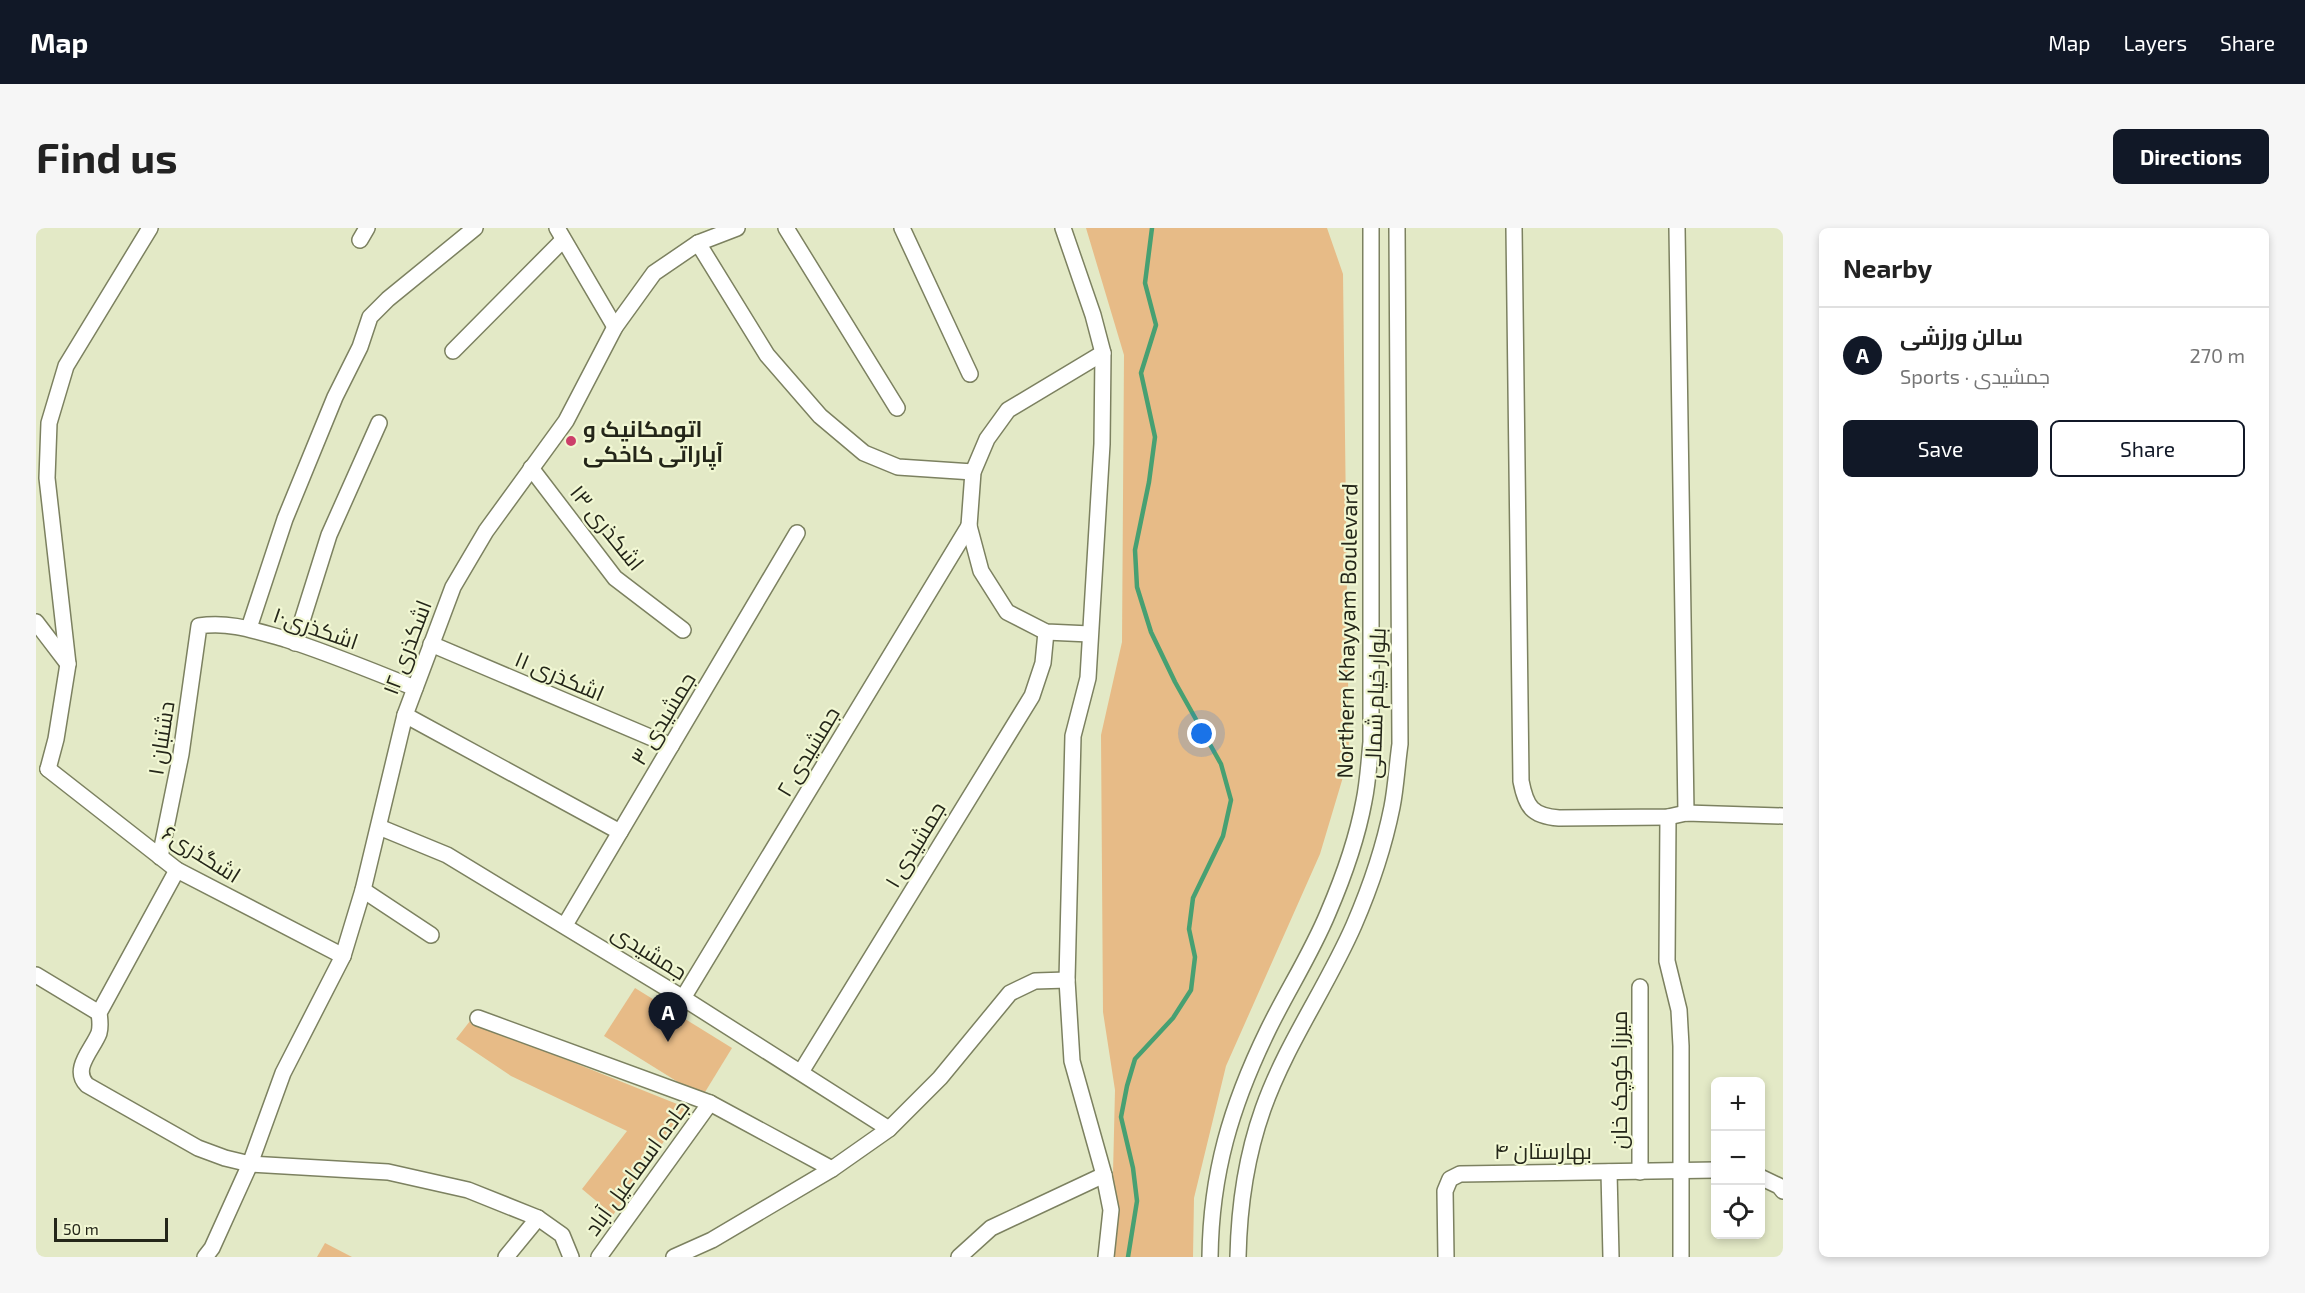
<!DOCTYPE html>
<html lang="en">
<head>
<meta charset="utf-8">
<style>
  body { margin:0; font-family:"Exo 2",Cairo,sans-serif; background:#f6f6f6; color:#222 }
  .controls { position:absolute; right:18px; bottom:18px; display:grid; overflow:hidden; border-radius:9px; box-shadow:0 3px 9px #0003 }
  .controls button { width:54px; height:54px; display:grid; place-items:center; padding:0; border:0; border-bottom:2px solid #e0e0e0; background:#fff; color:#222; font:30px sans-serif }
  .scale { position:absolute; left:18px; bottom:15px; width:114px; box-sizing:border-box; padding-left:6px; border:3px solid #242619; border-top:0; font-size:16px; line-height:21px; white-space:nowrap; color:#242619; -webkit-text-stroke:4px #f1f7d3; paint-order:stroke }
  .you { position:absolute; left:1166px; top:506px; width:21px; height:21px; margin:-15px; border:4px solid #fff; border-radius:50%; background:#1a73e8; box-shadow:0 0 0 9px #1a73e833 }
  .badge { display:grid; place-items:center; width:39px; height:39px; border-radius:50%; background:#111827; color:#fff; font-size:20px; font-weight:700 }
  .pin { position:absolute; translate:-50% -50px; filter:drop-shadow(0 2px 3px #0008) }
  .pin::after { content:''; position:absolute; top:32px; width:21px; height:18px; background:inherit; clip-path:polygon(0 0,100% 0,50% 100%) }
  .list { margin:0; padding:0; list-style:none }
  h2 { display:flex; justify-content:space-between; align-items:center; height:78px; margin:0; padding:0 24px; font-size:26px }
  h2 small { font-size:20px; font-weight:400; color:#767676 }
  .list li { display:grid; grid-template-columns:39px 1fr auto; gap:18px; align-items:center; box-sizing:border-box; height:96px; padding:0 24px; border-top:2px solid #e0e0e0 }
  .list b { display:block; font-size:22px; white-space:nowrap }
  .list p { margin:0; font-size:20px; white-space:nowrap; color:#767676 }
  .list em { font-size:20px; font-style:normal; color:#767676 }
  .actions { display:flex; gap:12px; padding:18px 24px }
  .actions a { flex:1; padding:14px 0; border:2px solid #111827; border-radius:9px; text-align:center; font-size:21px; color:#111827 }
  .actions .main { background:#111827; color:#fff }
  .icon { flex:none; width:33px; height:33px; fill:none; stroke:currentColor; stroke-width:2; stroke-linecap:round; stroke-linejoin:round }
  .map { position:relative; flex:none; width:1747px; height:1029px; overflow:hidden; border-radius:9px }
  header { display:flex; align-items:center; gap:36px; box-sizing:border-box; height:84px; padding:0 30px; background:#111827; color:#fff }
  header strong { font-size:28px }
  nav { display:flex; gap:33px; margin-inline-start:auto; font-size:21px }
  .intro { display:flex; align-items:center; justify-content:space-between; box-sizing:border-box; height:144px; padding:0 36px }
  h1 { margin:0; font-size:42px }
  .button { padding:15px 27px; border-radius:9px; background:#111827; color:#fff; font-size:21px; font-weight:700 }
  main { display:flex; gap:36px; padding:0 36px }
  aside { flex:1; background:#fff; border-radius:9px; box-shadow:0 3px 9px #0003 }
  .map>svg:first-child { display:block }
  .green { fill:#e7bb87 }
  .lines { fill:none; stroke-linecap:round; stroke-linejoin:round }
  .stream { stroke:#47a072; stroke-width:4.5 }
  .minor-casing { stroke:#7c8160; stroke-width:18 }
  .minor { stroke:#fff; stroke-width:15 }
  .poi-dot { fill:#cc3f6a; stroke:#f1f7d3; stroke-width:2 }
  .labels { text-anchor:middle; dominant-baseline:central; stroke-width:4.5; stroke-linejoin:round; paint-order:stroke }
  .poi-label { font-size:22px; font-weight:bold; fill:#242619; stroke:#f1f7d3; text-anchor:start }
  .street-label { font-size:22px; fill:#242619; stroke:#f1f7d3 }
</style>
</head>
<body>
<header>
<strong>Map</strong>
<nav><a>Map</a><a>Layers</a><a>Share</a></nav>
</header>
<div class="intro"><h1>Find us</h1><a class="button">Directions</a></div>
<main>
<div class="map">
<svg width="1747" height="1029" viewBox="0 0 1747 1029">
  <rect width="100%" height="100%" fill="#e3e9c6"/>
  <g class="green">
    <polygon points="1050,0 1291,0 1307,46 1313,529 1284,626 1190,838 1158,970 1157,1029 1075,1029 1079,862 1067,784 1065,507 1086,414 1088,127"/>
    <polygon points="599,760 696,820 666,869 568,808"/>
    <polygon points="434,793 651,880 577,987 546,961 591,903 475,848 420,811"/>
    <polygon points="289,1015 316,1029 281,1029"/>
  </g>
  <g class="lines">
    <polyline class="stream" points="1092,1029 1101,973 1097,940 1085,889 1091,858 1099,831 1137,790 1155,762 1159,729 1153,701 1157,670 1187,608 1195,572 1185,536 1139,454 1115,404 1101,359 1099,322 1113,254 1119,209 1105,145 1120,97 1109,55 1116,0"/>
    <defs>
      <g id="minor">
        <polyline points="521,0 579,99"/>
        <polyline points="750,0 861,180"/>
        <polyline points="866,0 934,146"/>
        <polyline points="1027,0 1057,87 1067,125 1066,216 1052,450 1037,508 1031,752 1036,833 1068,947 1075,982 1070,1029"/>
        <path d="M1478,0l7,553c5,26 11,35 38,37l109,-1 18,-4 97,3"/>
        <polyline points="1641,0 1650,585"/>
        <polyline points="324,12 331,0"/>
        <polyline points="662,15 731,127 784,188 828,225 862,239 937,244"/>
        <polyline points="417,123 527,12"/>
        <polyline points="495,240 579,350 647,402"/>
        <polyline points="0,394 32,436"/>
        <polyline points="213,400 249,291 299,169 324,119 334,89 352,71 439,0"/>
        <polyline points="1054,406 1010,404 971,384 945,343 933,298 937,244 951,211 972,182 1067,125"/>
        <polyline points="259,415 293,307 343,195"/>
        <polyline points="395,416 635,518"/>
        <polyline points="369,487 584,604"/>
        <polyline points="12,541 20,511 32,436 11,250 13,195 30,138 114,0"/>
        <polyline points="12,541 141,642 307,728"/>
        <polyline points="1632,589 1631,733 1643,782 1645,818 1645,1029"/>
        <polyline points="343,599 411,627 647,770 853,901"/>
        <path d="M124,629l21,-103 18,-128c30,-5 57,5 86,13 44,14 87,32 130,49"/>
        <path d="M141,642l-78,143c1,7 2,13 0,20 -6,16 -28,36 -12,52l111,63 27,10 25,6 138,8 80,18 70,28 24,17 9,22"/>
        <polyline points="327,662 395,707"/>
        <polyline points="529,697 761,305"/>
        <polyline points="0,747 63,785"/>
        <polyline points="647,770 933,298"/>
        <polyline points="442,790 674,875 796,941"/>
        <polyline points="765,844 996,468 1007,435 1010,404"/>
        <polyline points="1573,944 1575,1029"/>
        <polyline points="1604,944 1604,759"/>
        <polyline points="1724,949 1743,958 1747,963"/>
        <polyline points="169,1029 176,1020 214,936 247,845 307,728 327,662 369,487 417,359 450,303 530,193 579,99 618,45 662,15 701,0"/>
        <polyline points="470,1029 502,990"/>
        <polyline points="563,1029 674,875"/>
        <polyline points="638,1029 676,1012 796,941 853,901 904,850 974,765 999,753 1031,752"/>
        <polyline points="923,1029 955,1000 1068,947"/>
        <path d="M1174,1029c1,-84 21,-151 58,-227 19,-39 43,-76 60,-117 15,-35 29,-74 36,-112 4,-19 5,-40 7,-59v-514"/>
        <path d="M1202,1029c1,-50 8,-100 25,-148 23,-65 64,-122 91,-184 16,-37 30,-78 38,-118 4,-20 5,-42 8,-63l-3,-516"/>
        <polyline points="1410,1029 1409,963 1414,951 1424,946 1680,942"/>
      </g>
    </defs>
    <use href="#minor" class="minor-casing"/>
    <use href="#minor" class="minor"/>
  </g>
  <circle class="poi-dot" cx="535" cy="213" r="6"/>
  <g class="labels">
    <g class="poi-label">
      <text x="547" y="200">اتومکانیک و<tspan x="547" dy="25">آپاراتی کاخکی</tspan></text>
    </g>
    <g class="street-label">
      <text transform="translate(572 299) rotate(51)">اشکذری ۱۳</text>
      <text transform="translate(280 399) rotate(19)">اشکذری۱۰</text>
      <text transform="translate(1310 403) rotate(-89)">Northern Khayyam Boulevard</text>
      <text transform="translate(370 419) rotate(-69)">اشکذری ۱۲</text>
      <text transform="translate(524 447) rotate(23)">اشکذری ۱۱</text>
      <text transform="translate(1338 475) rotate(-88)">بلوار خیام شمالی</text>
      <text transform="translate(626 490) rotate(-59)">جمشیدی ۳</text>
      <text transform="translate(124 510) rotate(-81)">دشتبان ۱</text>
      <text transform="translate(771 523) rotate(-59)">جمشیدی ۲</text>
      <text transform="translate(878 616) rotate(-59)">جمشیدی ۱</text>
      <text transform="translate(166 625) rotate(32)">اشگذری۶</text>
      <text transform="translate(614 723) rotate(32)">جمشیدی</text>
      <text transform="translate(1582 852) rotate(-90)">میرزا کوچک خان</text>
      <text x="1507" y="922">بهارستان ۴</text>
      <text transform="translate(600 939) rotate(-54)">جاده اسماعیل آباد</text>
    </g>
  </g>
</svg>
<div class="controls">
<button>+</button>
<button>−</button>
<button><svg class="icon" aria-label="locate" viewBox="0 0 24 24"><circle cx="12" cy="12" r="6"/><path d="M12 2v4M12 18v4M2 12h4M18 12h4"/></svg></button>
</div>
<div class="scale">50 m</div>
<div class="you"></div>
<div class="pin badge" style="left:632px;top:814px">A</div>
</div>
<aside>
<h2>Nearby<small></small></h2>
<ul class="list">
<li><span class="badge">A</span><div><b>سالن ورزشی</b><p>Sports · جمشیدی</p></div><em>270 m</em></li>
</ul>
<div class="actions"><a class="main">Save</a><a>Share</a></div>
</aside>
</main>
</body>
</html>
